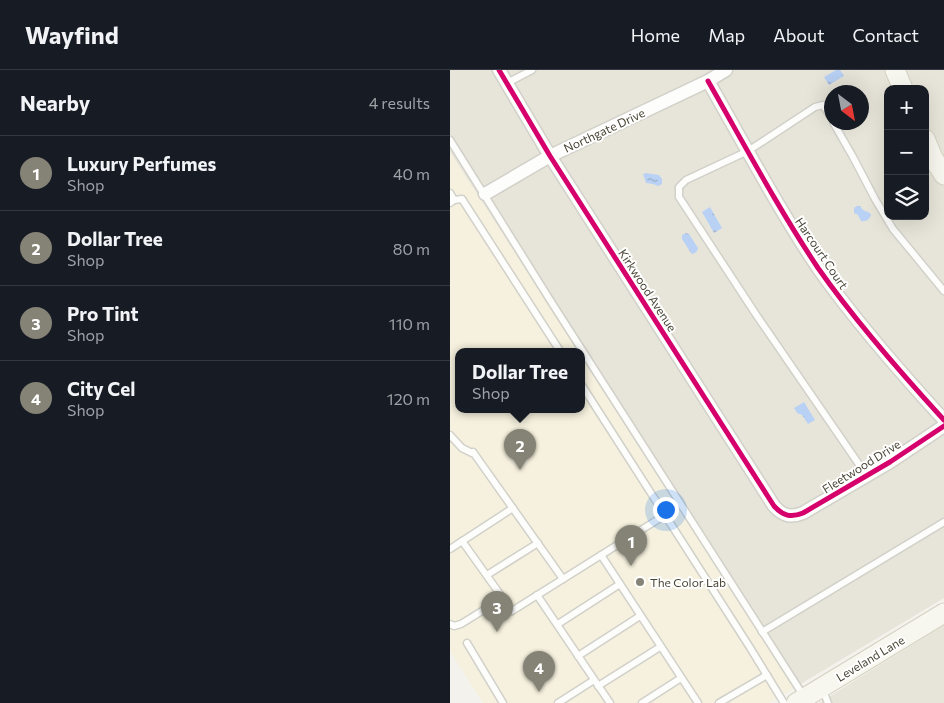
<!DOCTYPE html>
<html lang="en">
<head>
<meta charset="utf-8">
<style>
  body { margin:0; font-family:Commissioner,sans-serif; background:#242831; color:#f1f3f6 }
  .controls { position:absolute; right:15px; top:15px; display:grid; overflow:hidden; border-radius:10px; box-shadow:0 5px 20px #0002 }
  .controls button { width:45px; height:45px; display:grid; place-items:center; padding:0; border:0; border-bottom:1px solid #363941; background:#171b24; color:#f1f3f6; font:25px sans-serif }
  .compass { position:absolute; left:374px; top:15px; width:45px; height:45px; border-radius:50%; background:#171b24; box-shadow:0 5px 20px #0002; rotate:148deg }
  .you { position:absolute; left:215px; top:439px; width:18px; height:18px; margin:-12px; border:4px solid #fff; border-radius:50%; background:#1a73e8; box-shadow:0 0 0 8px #1a73e833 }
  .badge { display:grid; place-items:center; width:32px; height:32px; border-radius:50%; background:#858276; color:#fff; font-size:16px; font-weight:700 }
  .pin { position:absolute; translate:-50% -41px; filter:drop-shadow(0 1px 2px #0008) }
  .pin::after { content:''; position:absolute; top:26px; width:18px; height:15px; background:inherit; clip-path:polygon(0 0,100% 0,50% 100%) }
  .popup { position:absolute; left:5px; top:278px; width:130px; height:65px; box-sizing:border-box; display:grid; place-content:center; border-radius:10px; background:#171b24; filter:drop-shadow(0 1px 4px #0005); font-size:16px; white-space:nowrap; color:#9ea1a6 }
  .popup b { font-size:19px; color:#f1f3f6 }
  .popup::after { content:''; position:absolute; left:50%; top:100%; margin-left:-10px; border:10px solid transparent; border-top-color:#171b24 }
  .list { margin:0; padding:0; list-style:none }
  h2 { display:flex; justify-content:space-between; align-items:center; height:65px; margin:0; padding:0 20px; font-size:21px }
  h2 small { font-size:16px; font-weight:400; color:#9ea1a6 }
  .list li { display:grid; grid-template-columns:32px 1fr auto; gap:15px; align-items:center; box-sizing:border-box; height:75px; padding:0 20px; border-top:1px solid #363941 }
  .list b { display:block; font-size:19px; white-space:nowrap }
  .list p { margin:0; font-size:16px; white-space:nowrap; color:#9ea1a6 }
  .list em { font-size:16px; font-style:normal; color:#9ea1a6 }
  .icon { flex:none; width:28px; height:28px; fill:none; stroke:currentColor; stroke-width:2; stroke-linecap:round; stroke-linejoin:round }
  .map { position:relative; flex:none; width:494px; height:633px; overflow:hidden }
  header { display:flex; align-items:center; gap:30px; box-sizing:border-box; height:70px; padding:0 25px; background:#171b24; border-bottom:1px solid #363941 }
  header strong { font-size:24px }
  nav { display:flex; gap:28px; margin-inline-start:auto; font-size:18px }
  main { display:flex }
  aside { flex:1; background:#171b24 }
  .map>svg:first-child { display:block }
  .residential { fill:#e7e5d9; fill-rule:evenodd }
  .commercial { fill:#f6f1de }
  .water { fill:url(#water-ripples) }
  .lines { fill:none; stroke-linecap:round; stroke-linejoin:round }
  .lane-casing { stroke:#d1d0c9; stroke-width:9 }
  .street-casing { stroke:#d1d0c9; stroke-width:15 }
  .secondary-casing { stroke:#d3d2c2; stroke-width:21 }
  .lane { stroke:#fdfdfc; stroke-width:6 }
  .street { stroke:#fdfdfc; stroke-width:12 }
  .secondary { stroke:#f7f6ef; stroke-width:19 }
  .cycleway-casing { stroke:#fff; stroke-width:8 }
  .cycleway { stroke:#d6006c; stroke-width:5 }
  .poi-dot { fill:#858276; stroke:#fff; stroke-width:2 }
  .labels { text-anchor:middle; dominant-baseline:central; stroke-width:4; stroke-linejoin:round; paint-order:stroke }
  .street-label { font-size:12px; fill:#4a4636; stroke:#fff }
  .poi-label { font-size:12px; fill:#4a4636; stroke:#fff; text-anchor:start }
</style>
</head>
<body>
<header>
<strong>Wayfind</strong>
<nav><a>Home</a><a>Map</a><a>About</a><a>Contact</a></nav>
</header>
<main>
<aside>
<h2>Nearby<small>4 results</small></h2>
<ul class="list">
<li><span class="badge">1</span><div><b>Luxury Perfumes</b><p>Shop</p></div><em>40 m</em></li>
<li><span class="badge">2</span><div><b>Dollar Tree</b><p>Shop</p></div><em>80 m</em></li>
<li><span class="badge">3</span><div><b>Pro Tint</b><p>Shop</p></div><em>110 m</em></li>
<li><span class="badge">4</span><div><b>City Cel</b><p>Shop</p></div><em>120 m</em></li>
</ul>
</aside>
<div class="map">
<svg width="494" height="633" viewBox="0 0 494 633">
  <defs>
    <pattern id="water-ripples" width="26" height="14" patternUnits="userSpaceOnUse" patternTransform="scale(1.25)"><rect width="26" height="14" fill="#b8d1f4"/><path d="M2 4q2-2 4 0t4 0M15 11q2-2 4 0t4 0" fill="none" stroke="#98abc6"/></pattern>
  </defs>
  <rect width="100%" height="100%" fill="#f3f2ec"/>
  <g class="residential">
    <path d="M0,0h494v528l-150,90 -213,-331v-6h-3l-128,-199zM438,19h37v127h-37zM382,22h30v30h-30z"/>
    <polygon points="494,555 494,633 369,633"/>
  </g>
  <polygon class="commercial" points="0,82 128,281 9,281 9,339 131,339 131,287 344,618 319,633 33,633 0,581"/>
  <g class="water">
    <polygon points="386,0 390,0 394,6 379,15 374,7"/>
    <polygon points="196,103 209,105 212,109 212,114 208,116 203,114 196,113 193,104"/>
    <path d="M407,136h3l3,4 7,3 1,2c-2,5 -5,7 -10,6l-3,-6 -4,-2v-5z"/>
    <polygon points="260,137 272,158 264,163 252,142"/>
    <path d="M236,163l3,1 9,14c0,3 -2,5 -6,6l-1,-1 -9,-14v-4z"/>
    <polygon points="354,332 365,350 358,354 352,345 347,343 344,338"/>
  </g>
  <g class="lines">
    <defs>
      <g id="lane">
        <polyline points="57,13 82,0"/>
        <polyline points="382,49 373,35 365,37 298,81 236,110 229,117 229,127 307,246 417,406"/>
        <polyline points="383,52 403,87 425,129 443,159 494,221"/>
        <polyline points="0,70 100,230 353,625"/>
        <polyline points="0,123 4,130"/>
        <polyline points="0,133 4,130 12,129 110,281"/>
        <polyline points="131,314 299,576 334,633"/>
        <polyline points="0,365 12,378 22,383"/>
        <polyline points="23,382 113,509"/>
        <polyline points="12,471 62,541 215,445"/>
        <polyline points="0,479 63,438"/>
        <polyline points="151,485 248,633"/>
        <polyline points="37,505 88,473"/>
        <polyline points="87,525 160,633"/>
        <polyline points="0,554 4,556 11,554 53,528"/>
        <polyline points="108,554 170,514"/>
        <polyline points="312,562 494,452"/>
        <polyline points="17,573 53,633"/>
        <polyline points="128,586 190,546"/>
        <polyline points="148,616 210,577"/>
        <polyline points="372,618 378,633"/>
        <polyline points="108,633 144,610"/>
        <polyline points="192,633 231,608"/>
        <polyline points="269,633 317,605"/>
      </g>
      <g id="street">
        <path d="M49,0l51,86 224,350c9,10 17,12 29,7l87,-51 54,-36"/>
        <path d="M258,11c36,63 70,127 110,187 38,54 82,104 126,152"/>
        <polyline points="35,124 100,86 258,11 276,0"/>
      </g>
      <g id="secondary">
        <polyline points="445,0 453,19"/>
        <polyline points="475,69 483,88 494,105"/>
        <polyline points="346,633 494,543"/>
      </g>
    </defs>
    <use href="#lane" class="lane-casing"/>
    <use href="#street" class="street-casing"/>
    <use href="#secondary" class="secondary-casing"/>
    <use href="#lane" class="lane"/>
    <use href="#street" class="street"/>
    <use href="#secondary" class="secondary"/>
    <defs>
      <g id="cycleway">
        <path d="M49,0l51,86 224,350c9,10 17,12 29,7l87,-51 54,-36"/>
        <path d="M258,11c36,63 70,127 110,187 38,54 82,104 126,152"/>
      </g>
    </defs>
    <use href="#cycleway" class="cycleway-casing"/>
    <use href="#cycleway" class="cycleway"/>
  </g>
  <circle class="poi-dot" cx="190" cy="512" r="5"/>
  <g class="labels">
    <g class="street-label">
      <text transform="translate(154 60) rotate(-25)">Northgate Drive</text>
      <text transform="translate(372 183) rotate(56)">Harcourt Court</text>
      <text transform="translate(198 220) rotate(57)">Kirkwood Avenue</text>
      <text transform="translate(411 396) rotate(-32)">Fleetwood Drive</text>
      <text transform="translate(420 588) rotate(-31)">Leveland Lane</text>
    </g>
    <g class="poi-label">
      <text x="200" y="512">The Color Lab</text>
    </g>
  </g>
</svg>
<div class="controls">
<button>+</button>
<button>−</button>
<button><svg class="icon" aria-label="layers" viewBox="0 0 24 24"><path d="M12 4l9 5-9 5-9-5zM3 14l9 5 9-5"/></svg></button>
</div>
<svg class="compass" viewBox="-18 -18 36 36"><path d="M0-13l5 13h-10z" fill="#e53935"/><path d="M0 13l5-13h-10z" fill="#9ea1a6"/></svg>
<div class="you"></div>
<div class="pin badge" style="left:181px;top:496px">1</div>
<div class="pin badge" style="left:70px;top:400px">2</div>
<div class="popup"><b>Dollar Tree</b>Shop</div>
<div class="pin badge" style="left:47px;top:562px">3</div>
<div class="pin badge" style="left:89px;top:622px">4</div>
</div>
</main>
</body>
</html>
